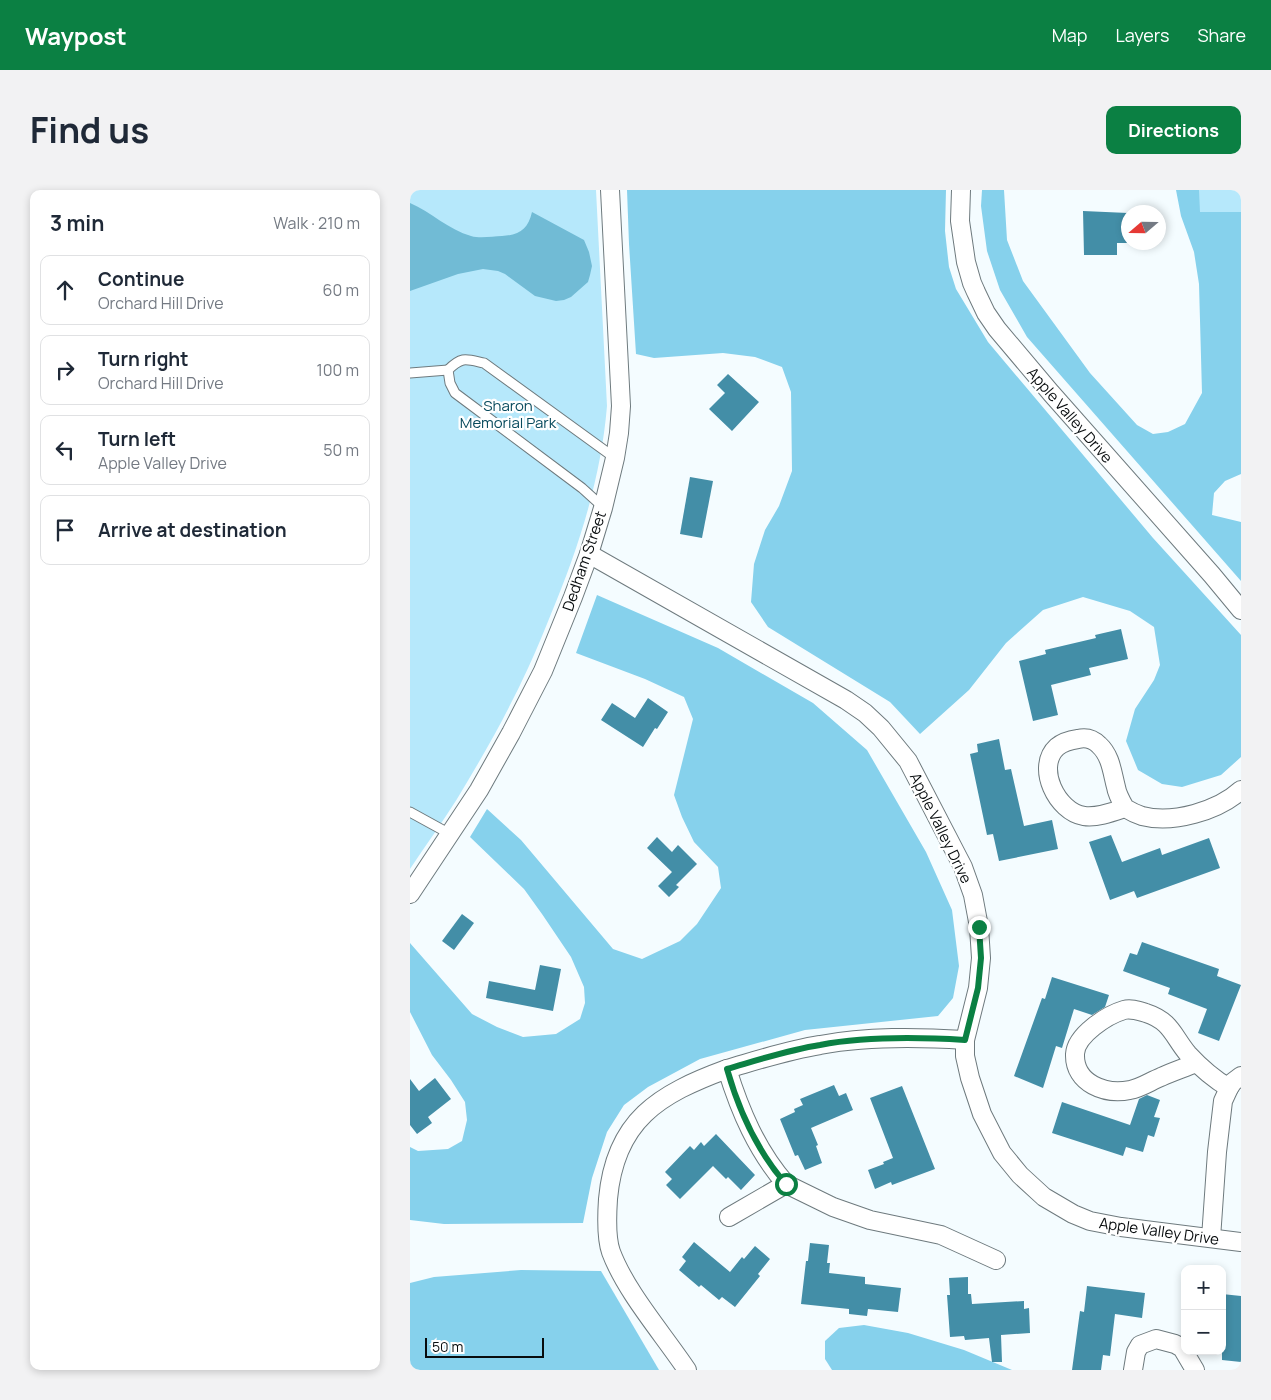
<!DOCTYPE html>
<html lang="en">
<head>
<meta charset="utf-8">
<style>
  body { margin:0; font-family:Manrope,sans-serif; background:#f2f2f3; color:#1f2937 }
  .controls { position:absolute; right:15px; bottom:15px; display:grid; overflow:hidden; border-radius:10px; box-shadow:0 2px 8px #0003 }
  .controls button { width:45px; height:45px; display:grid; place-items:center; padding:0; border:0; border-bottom:1px solid #e0e1e3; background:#fff; color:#1f2937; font:25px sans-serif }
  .compass { position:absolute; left:711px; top:15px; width:45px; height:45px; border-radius:50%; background:#fff; box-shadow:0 2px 8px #0003; rotate:250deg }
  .scale { position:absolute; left:15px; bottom:12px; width:119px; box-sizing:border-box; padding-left:5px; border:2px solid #080c0e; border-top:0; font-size:14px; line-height:18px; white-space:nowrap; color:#080c0e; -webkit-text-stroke:4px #fff; paint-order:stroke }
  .stop { position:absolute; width:15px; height:15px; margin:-11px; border:4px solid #0b8043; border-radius:50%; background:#fff }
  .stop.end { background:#0b8043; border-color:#fff; box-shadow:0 1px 5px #0008 }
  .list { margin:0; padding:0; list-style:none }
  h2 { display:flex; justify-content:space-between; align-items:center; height:65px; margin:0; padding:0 20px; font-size:21px }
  h2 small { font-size:16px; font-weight:400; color:#747a83 }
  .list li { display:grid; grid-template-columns:32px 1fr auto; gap:15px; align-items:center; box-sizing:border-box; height:70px; margin:0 10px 10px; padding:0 10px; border:1px solid #e0e1e3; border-radius:10px }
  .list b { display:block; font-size:19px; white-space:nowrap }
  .list p { margin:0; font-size:16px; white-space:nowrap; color:#747a83 }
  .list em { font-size:16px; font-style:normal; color:#747a83 }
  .icon { flex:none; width:28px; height:28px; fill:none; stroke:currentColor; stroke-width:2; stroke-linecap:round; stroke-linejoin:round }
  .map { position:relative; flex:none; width:831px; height:1180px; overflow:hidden; border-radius:10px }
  header { display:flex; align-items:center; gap:30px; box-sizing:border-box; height:70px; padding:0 25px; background:#0b8043; color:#fff }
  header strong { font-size:24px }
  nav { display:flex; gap:28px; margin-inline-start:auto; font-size:18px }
  .intro { display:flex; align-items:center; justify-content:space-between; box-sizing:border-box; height:120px; padding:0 30px }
  h1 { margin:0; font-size:35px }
  .button { padding:12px 22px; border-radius:10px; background:#0b8043; color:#fff; font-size:18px; font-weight:700 }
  main { display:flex; gap:30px; padding:0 30px }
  aside { flex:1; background:#fff; border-radius:10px; box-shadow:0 2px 8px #0003 }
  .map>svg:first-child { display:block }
  .green { fill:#b6e8fb }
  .forest { fill:#86d1ec }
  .water { fill:#71bbd5 }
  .building { fill:#438ea7 }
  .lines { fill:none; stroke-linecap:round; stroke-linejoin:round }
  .lane-casing { stroke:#6e7a7e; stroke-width:11 }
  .street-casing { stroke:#6e7a7e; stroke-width:20 }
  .lane { stroke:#fff; stroke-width:9 }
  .street { stroke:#fff; stroke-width:18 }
  .route { stroke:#0b8043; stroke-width:6 }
  .labels { text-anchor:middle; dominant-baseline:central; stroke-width:4.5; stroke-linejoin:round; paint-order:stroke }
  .park-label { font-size:15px; fill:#074a5d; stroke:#fff }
  .street-label { font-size:15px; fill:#080c0e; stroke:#fff }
</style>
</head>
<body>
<header>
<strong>Waypost</strong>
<nav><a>Map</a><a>Layers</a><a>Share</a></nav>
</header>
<div class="intro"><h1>Find us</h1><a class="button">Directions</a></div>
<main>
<aside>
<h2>3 min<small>Walk · 210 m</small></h2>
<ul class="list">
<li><svg class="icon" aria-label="ahead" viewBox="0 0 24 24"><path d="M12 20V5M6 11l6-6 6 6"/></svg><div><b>Continue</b><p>Orchard Hill Drive</p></div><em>60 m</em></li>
<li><svg class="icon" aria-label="right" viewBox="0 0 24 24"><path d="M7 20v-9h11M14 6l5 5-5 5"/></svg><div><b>Turn right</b><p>Orchard Hill Drive</p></div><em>100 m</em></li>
<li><svg class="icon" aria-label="left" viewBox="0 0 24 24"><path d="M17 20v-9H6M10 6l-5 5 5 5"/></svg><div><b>Turn left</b><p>Apple Valley Drive</p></div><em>50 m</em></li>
<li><svg class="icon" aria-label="arrive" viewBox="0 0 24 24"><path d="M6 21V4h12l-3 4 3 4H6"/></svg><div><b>Arrive at destination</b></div></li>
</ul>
</aside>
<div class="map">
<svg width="831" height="1180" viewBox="0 0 831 1180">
  <rect width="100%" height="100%" fill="#f4fcff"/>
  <g class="green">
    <path d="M0,0h186l11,216c-6,72 -28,141 -56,208 -7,17 -14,35 -22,52 -21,46 -46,90 -72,133 -15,24 -32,47 -47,70z"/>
    <rect x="789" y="0" width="42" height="22"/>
  </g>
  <g class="forest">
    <polygon points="217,0 536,0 535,41 539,77 546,99 578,152 743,348 831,445 831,567 811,585 772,597 752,594 728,580 716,551 725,519 744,490 750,475 744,437 720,421 673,407 633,420 596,453 559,500 510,544 480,512 358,437 341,412 344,374 355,340 369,316 382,281 381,202 372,177 345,167 313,163 244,168 226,164 219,54"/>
    <polygon points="572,0 594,0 597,50 613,91 680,183 727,235 743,244 758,242 775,234 792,203 789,94 784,62 771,26 766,0 789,0 790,22 831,22 831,284 815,291 804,303 802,325 831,332 831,391 617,147 590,100 577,61 571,16"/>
    <polygon points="187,405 308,458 403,513 457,560 516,662 542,720 549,776 543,808 528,826 395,840 290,869 238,897 214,915 197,942 182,988 173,1033 34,1034 0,1030 0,957 8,961 38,959 52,951 57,930 55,912 41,890 22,865 0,822 0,753 62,824 87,837 113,847 146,844 170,829 175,813 174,797 161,767 132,724 114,699 60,647 77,619 111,650 203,759 232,769 270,751 287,734 311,698 308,677 284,652 272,627 264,605 283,529 274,507 235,489 166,463"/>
    <polygon points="111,1080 191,1081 249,1180 0,1180 0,1093 24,1087"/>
    <polygon points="454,1135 498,1143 554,1160 602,1180 422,1180 415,1169 415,1151 429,1138"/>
  </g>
  <path class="water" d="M0,13c21,9 39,27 61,33 10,3 22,0 31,0 18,-1 26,-7 30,-24l52,28 5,12 3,14 -2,9 -2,7 -17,15 -7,3 -8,1 -21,-5 -30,-22 -7,-3 -15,-2 -25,5 -48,17z"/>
  <g class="building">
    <polygon points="673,21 718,23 718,53 707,53 707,65 674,65"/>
    <polygon points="318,184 349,212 322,241 299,219 315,203 307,195"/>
    <polygon points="280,287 303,291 292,348 270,344"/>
    <polygon points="711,439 718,469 679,478 681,485 641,495 648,525 623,531 609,471 636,464 635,460 686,448 685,445"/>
    <polygon points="238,508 258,522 247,539 245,538 233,557 191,530 202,513 225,528"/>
    <polygon points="589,549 595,580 601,579 614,636 642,630 648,659 589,671 583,644 577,645 560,564 568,562 567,554"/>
    <polygon points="701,645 712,672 750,658 752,665 799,648 810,678 727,708 724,701 700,710 679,652"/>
    <polygon points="247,647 262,662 268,655 287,674 266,695 269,697 259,707 248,696 262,682 237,658"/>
    <polygon points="52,724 64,733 44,760 32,751"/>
    <polygon points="732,752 809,779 807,786 831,795 809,851 788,843 797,819 758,804 760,798 713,781 720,763 727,765"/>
    <polygon points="130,775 151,779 143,821 76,808 79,791 125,800"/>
    <polygon points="642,787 699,805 695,817 682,825 664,819 652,858 646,856 633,898 604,886 632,808 635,809"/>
    <polygon points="25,888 41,909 18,927 22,933 7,944 0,935 0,889 9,901"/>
    <polygon points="424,895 429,906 436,903 443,920 401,938 408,955 406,956 412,973 395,980 388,965 385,966 370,929 385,922 384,919 393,915 390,909"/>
    <polygon points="492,896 525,979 482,995 481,992 465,999 458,980 474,974 473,972 483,968 460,908"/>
    <polygon points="737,905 750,910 744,927 750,928 744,947 738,945 733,962 716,957 713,966 642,943 652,912 720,935 729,909"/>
    <polygon points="306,944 345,985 331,1000 318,987 316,989 303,976 270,1009 256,995 262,989 255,982 280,956 284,960 291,952 294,956"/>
    <polygon points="284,1052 320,1082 332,1067 334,1069 345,1056 360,1069 348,1084 350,1086 325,1117 312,1107 309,1110 291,1095 289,1097 269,1080 276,1071 272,1067"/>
    <polygon points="400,1053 419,1055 417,1073 420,1073 419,1083 455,1087 455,1094 491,1098 488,1122 458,1119 457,1126 439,1124 439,1119 391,1114 396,1071 398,1071"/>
    <polygon points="558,1087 558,1104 561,1104 562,1114 614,1111 614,1119 619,1118 620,1143 591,1145 592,1172 582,1172 579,1148 555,1150 554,1146 540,1147 537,1105 540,1105 539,1088"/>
    <polygon points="677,1096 735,1103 732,1128 705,1124 700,1166 693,1165 691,1180 662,1180 670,1121 674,1122"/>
    <polygon points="812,1104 831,1106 831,1172 812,1170"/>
  </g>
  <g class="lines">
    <defs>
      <g id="lane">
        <polyline points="0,183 38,180"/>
        <path d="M193,317l-21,-19 -127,-95 -5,-10 -2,-13c14,-14 18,-11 36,-7l131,95"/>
        <polyline points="0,622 40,644"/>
      </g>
      <g id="street">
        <polyline points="551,0 550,31 556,72 562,93 566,102 576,123 587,139 641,203 802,385 831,420"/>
        <polyline points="179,364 436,510 455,523 471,538 498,571 553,677 563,705 569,737 571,768 568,798 555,850 555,866 560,888 572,924 592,963 610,985 634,1007 663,1024 680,1031 711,1037 831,1052"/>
        <path d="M715,618c-12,4 -28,10 -41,8 -27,-4 -49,-49 -27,-69 6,-5 14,-7 21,-8 8,-2 15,0 21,6 12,11 13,27 17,42 1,7 5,14 9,21 5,3 11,6 17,8 31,8 76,-5 99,-26"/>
        <polyline points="0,704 69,600 101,543 133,481 163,407 179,364 193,318 205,268 209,243 211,216 200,0"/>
        <path d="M786,873c-12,5 -24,9 -35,14 -10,4 -20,11 -31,13 -24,5 -56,-6 -55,-36 1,-19 32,-39 49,-44 7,-2 15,1 22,3 25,8 27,23 42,41 13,14 24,24 41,34"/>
        <path d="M317,879c31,-9 61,-19 93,-24 47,-9 97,-8 145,-5"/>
        <polyline points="319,1027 376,994 423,1017 460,1030 531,1045 586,1070"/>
        <polyline points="801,1048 807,962 813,911 819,898 823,892 831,886"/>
        <path d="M277,1180c-24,-36 -61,-78 -76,-118 -5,-14 -4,-38 -3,-53 7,-79 51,-105 119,-130 13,42 30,82 59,115"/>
        <polyline points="723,1180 726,1162 730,1155 746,1149 765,1154 772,1158 785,1180"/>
      </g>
    </defs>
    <use href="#lane" class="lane-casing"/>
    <use href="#street" class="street-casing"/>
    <use href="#lane" class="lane"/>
    <use href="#street" class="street"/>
  </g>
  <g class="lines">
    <path class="route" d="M376,994c-29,-33 -47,-73 -59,-115 31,-9 61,-19 93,-24 47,-9 97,-8 145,-5l13,-52 3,-30 -2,-31"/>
  </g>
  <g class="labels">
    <g class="park-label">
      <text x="98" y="215">Sharon<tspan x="98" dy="17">Memorial Park</tspan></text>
    </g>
    <g class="street-label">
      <text transform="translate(660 225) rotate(49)">Apple Valley Drive</text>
      <text transform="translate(174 371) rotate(-71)">Dedham Street</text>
      <text transform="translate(531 638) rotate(64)">Apple Valley Drive</text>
      <text transform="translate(749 1041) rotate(8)">Apple Valley Drive</text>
    </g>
  </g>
</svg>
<div class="controls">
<button>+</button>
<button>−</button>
</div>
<svg class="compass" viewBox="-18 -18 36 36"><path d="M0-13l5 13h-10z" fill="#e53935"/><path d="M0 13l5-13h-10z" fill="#747a83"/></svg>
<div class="scale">50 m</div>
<div class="stop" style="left:376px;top:994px"></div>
<div class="stop end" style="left:569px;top:737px"></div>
</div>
</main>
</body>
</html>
